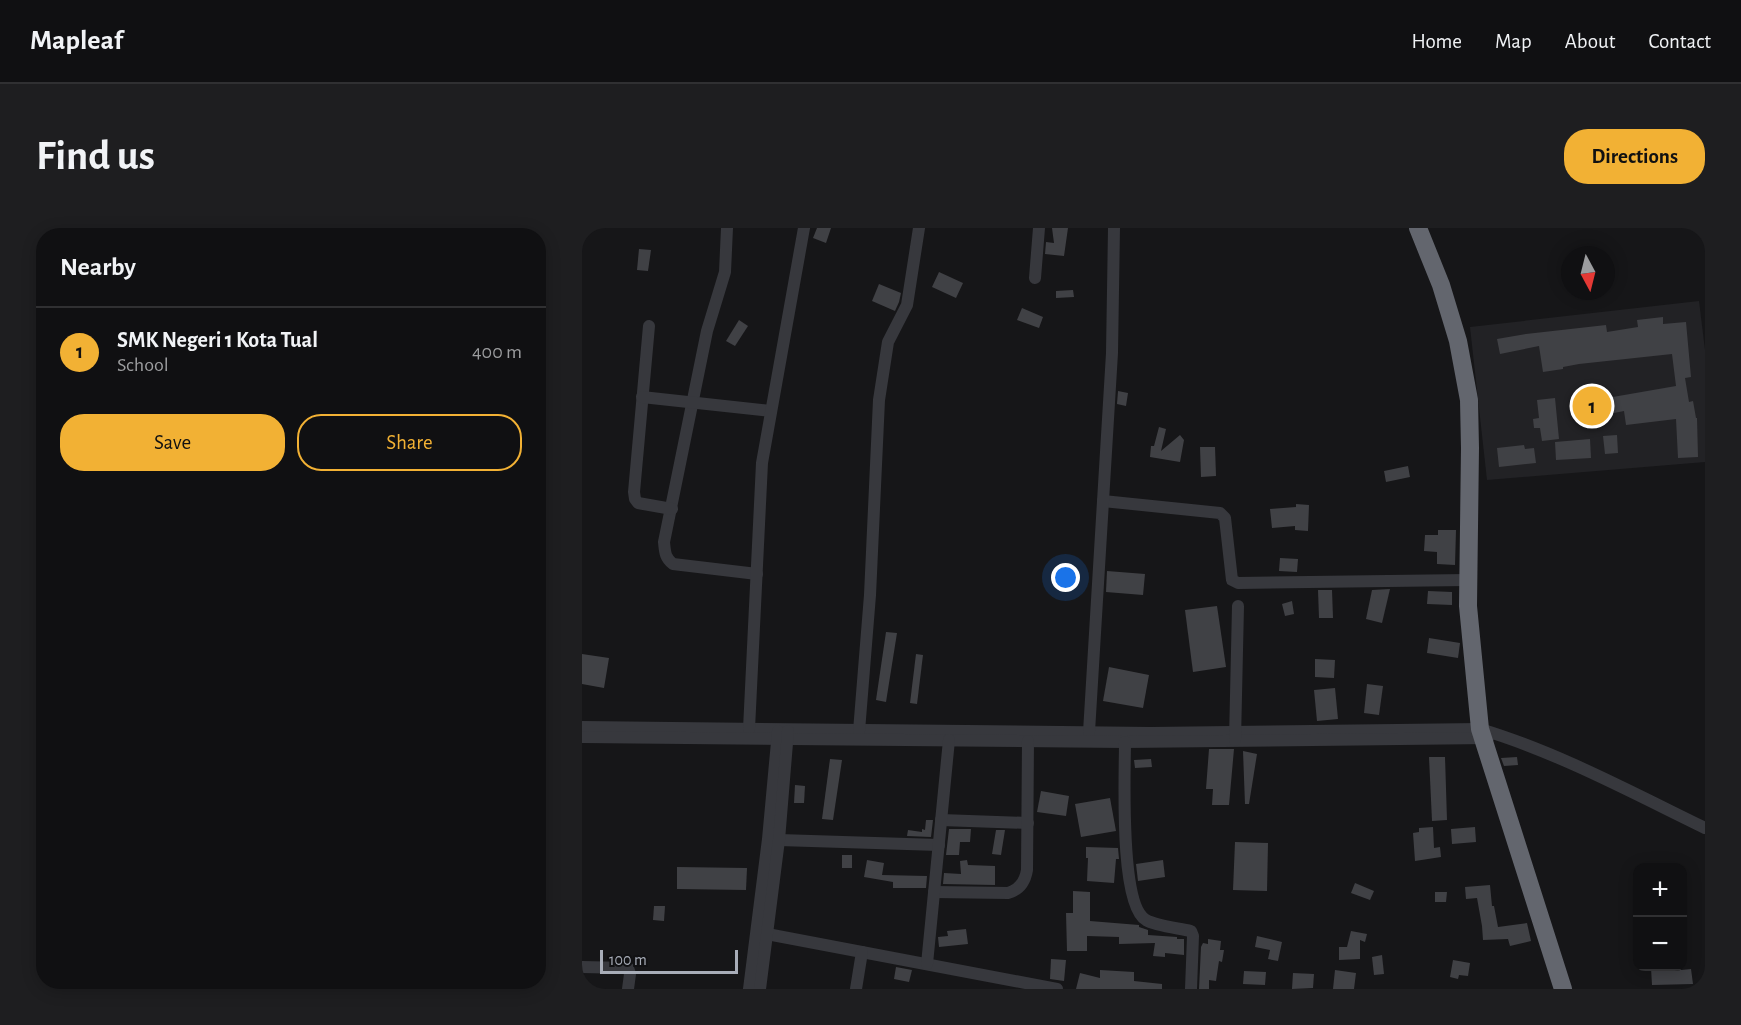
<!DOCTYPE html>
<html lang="en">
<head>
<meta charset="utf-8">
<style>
  body { margin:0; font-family:"Alegreya Sans",sans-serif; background:#1e1e20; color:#f1f3f6 }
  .controls { position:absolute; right:18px; bottom:18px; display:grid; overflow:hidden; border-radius:12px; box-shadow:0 3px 15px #0003 }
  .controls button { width:54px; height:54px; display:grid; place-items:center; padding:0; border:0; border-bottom:2px solid #303032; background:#101012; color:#f1f3f6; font:30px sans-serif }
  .compass { position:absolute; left:979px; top:18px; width:54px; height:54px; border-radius:50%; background:#101012; box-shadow:0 3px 15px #0003; rotate:173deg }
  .scale { position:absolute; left:18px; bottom:15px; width:138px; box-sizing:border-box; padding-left:6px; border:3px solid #a8adb8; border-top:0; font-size:16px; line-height:21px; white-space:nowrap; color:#a8adb8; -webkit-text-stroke:4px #111113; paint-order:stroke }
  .you { position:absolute; left:484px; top:350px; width:21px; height:21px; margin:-15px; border:4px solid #fff; border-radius:50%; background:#1a73e8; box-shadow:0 0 0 9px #1a73e833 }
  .badge { display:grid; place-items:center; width:39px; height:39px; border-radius:50%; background:#f2b134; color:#111; font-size:20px; font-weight:700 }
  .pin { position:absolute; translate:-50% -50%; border:3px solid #fff; box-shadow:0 2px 6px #0006 }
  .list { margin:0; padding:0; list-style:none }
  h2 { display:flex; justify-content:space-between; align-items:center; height:78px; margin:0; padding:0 24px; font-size:26px }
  h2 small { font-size:20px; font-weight:400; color:#9c9d9f }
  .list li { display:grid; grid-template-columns:39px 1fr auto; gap:18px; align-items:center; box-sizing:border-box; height:90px; padding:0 24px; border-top:2px solid #303032 }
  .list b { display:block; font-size:22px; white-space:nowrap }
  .list p { margin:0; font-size:20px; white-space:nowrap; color:#9c9d9f }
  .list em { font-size:20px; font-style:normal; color:#9c9d9f }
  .actions { display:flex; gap:12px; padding:18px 24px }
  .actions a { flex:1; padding:14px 0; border:2px solid #f2b134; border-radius:24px; text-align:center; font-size:21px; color:#f2b134 }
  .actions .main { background:#f2b134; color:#111 }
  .map { position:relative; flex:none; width:1123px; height:761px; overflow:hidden; border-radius:24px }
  header { display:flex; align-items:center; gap:36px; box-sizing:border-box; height:84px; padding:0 30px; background:#101012; border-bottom:2px solid #303032 }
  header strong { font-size:28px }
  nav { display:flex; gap:33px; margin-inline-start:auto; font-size:21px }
  .intro { display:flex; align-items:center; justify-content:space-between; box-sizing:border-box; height:144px; padding:0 36px }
  h1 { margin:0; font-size:42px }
  .button { padding:15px 27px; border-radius:24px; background:#f2b134; color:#111; font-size:21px; font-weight:700 }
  main { display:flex; gap:36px; padding:0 36px }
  aside { flex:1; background:#101012; border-radius:24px; box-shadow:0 3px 15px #0003 }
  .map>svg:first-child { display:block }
  .built { fill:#222225 }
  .building { fill:#404145 }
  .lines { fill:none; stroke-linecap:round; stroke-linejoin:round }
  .minor { stroke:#37383d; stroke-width:12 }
  .highway { stroke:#63666e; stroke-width:18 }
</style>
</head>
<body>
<header>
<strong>Mapleaf</strong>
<nav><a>Home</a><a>Map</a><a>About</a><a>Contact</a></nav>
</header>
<div class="intro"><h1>Find us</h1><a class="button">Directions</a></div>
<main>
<aside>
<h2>Nearby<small></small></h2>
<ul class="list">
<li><span class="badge">1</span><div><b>SMK Negeri 1 Kota Tual</b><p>School</p></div><em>400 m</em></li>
</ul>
<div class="actions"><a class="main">Save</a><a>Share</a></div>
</aside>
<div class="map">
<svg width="1123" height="761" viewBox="0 0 1123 761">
  <rect width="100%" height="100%" fill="#161618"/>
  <polygon class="built" points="1117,73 1123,122 1123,234 905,252 888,99"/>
  <g class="building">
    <polygon points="235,0 249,0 244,15 231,10"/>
    <polygon points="470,0 486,0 482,28 463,26 464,14 472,15"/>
    <polygon points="57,21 69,22 66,43 55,42"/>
    <polygon points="357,44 381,55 374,70 350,59"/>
    <polygon points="297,56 319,65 317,74 313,83 290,73"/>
    <polygon points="491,62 492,69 474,70 474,63"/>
    <polygon points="440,80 461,89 457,100 435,92"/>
    <polygon points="1081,89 1081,96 1104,94 1109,149 1103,150 1107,174 1111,173 1114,190 1115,190 1116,229 1096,230 1094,191 1044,197 1042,183 1027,186 1025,170 1094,158 1090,126 997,136 981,139 981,141 961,144 957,118 918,126 915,111 944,106 1024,97 1025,104 1056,99 1055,92"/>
    <polygon points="157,92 166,98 153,118 144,113"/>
    <polygon points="536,163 546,165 544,178 535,176"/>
    <polygon points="973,170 977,211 960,213 958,200 952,200 951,191 957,190 955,172"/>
    <polygon points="577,199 584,201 579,223 598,207 602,212 598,234 568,229 569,218 572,218"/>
    <polygon points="1035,207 1036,225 1023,226 1021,208"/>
    <polygon points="1008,211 1009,230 974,232 973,214"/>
    <polygon points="942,217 943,221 952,220 954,235 917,239 915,220"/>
    <polygon points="618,219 633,219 634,248 619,249"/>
    <polygon points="826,238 828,249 804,254 802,243"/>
    <polygon points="714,276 727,277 726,303 713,302 713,298 690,300 688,281 714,279"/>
    <polygon points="856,302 874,302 873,337 855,336 855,324 842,323 843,307 856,307"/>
    <polygon points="698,330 716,331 715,344 697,343"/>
    <polygon points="525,343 563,346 561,367 524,364"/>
    <polygon points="808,361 800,395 784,391 790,362"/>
    <polygon points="736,362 750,362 751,390 737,390"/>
    <polygon points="846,363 870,364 870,377 845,376"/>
    <polygon points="710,373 712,386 703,388 700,376"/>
    <polygon points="635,378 644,439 611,444 603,382"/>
    <polygon points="304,404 315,405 304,474 294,472"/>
    <polygon points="847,410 878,415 876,430 845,425"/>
    <polygon points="0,426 27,430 22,460 0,456"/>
    <polygon points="334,426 341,427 335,476 328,475"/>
    <polygon points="733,431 753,432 752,450 733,449"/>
    <polygon points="527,439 567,447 561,480 521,473"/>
    <polygon points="785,456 801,458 797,487 782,485"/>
    <polygon points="753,460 756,491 735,493 732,462"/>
    <polygon points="627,521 652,521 647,577 630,577 631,561 624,561"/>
    <polygon points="661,523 675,526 667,576 663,576"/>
    <polygon points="847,529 863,529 865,592 850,593"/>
    <polygon points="935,529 936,537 922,538 919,530"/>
    <polygon points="248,531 260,532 251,592 240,591"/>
    <polygon points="569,531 570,539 553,540 552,532"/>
    <polygon points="213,557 223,558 222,575 212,575"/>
    <polygon points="459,563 487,568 484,588 455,584"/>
    <polygon points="528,570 534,603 499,609 493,576"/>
    <polygon points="344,592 351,592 349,609 325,608 326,602 340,604 340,601 343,602"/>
    <polygon points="851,599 852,620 858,619 859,629 833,633 831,605 837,604 837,600"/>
    <polygon points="893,599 894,614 870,616 869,601"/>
    <polygon points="367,601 389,601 388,614 378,614 377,627 364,627"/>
    <polygon points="414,602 423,602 419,627 410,626"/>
    <polygon points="653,614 686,615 685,663 651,662"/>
    <polygon points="504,619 536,620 537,631 534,631 532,655 505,653 506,630 504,630"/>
    <rect x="260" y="627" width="10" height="13"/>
    <polygon points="285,632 302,635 300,647 345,648 344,660 311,660 311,654 282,649"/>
    <polygon points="385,632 386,637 413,638 413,657 361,656 362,645 379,646 378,633"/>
    <polygon points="581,632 583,649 556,653 554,636"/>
    <polygon points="95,639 165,640 164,662 95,661"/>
    <polygon points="773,655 792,663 788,672 769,665"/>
    <polygon points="908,657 910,678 912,678 916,699 945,695 949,713 928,718 926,711 901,712 900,698 895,670 884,671 883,659"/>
    <polygon points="491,663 508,664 508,693 557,697 557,699 566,702 566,707 595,709 595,711 602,711 602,727 583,725 583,729 571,728 573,715 537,716 537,709 505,708 505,723 485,723 484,685 491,685"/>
    <polygon points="853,664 865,664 864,674 853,674"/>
    <polygon points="72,678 83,678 82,693 71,692"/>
    <polygon points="384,701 386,716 357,719 356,709 366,708 365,703"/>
    <polygon points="769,703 785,706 783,714 778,712 778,731 757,732 757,719 765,719"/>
    <polygon points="675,708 700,714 696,733 686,731 688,722 673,719"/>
    <polygon points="626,711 639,713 638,722 642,722 640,734 637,733 634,753 627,752 627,761 617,761 619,719 621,715 626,716"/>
    <polygon points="800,727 802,746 792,747 790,729"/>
    <polygon points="469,731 484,732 482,753 468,751"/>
    <polygon points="871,732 888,735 886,748 877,747 876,751 868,749"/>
    <polygon points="1098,738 1099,742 1109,741 1111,756 1070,757 1069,740"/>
    <polygon points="314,739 330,742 327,754 312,751"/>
    <polygon points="518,742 552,744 552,753 580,756 580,761 494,761 498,745 518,750"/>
    <polygon points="753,742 774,745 772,761 751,761"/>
    <polygon points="662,743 684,744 683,757 661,756"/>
    <polygon points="711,745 732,746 731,760 710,761"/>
  </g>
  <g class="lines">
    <g class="minor">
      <path d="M145,0l-2,44 -18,59 -43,211c1,10 1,16 9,22l84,10"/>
      <polyline points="453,50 457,0"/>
      <polyline points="67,98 52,264 53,271 56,275 90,281"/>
      <polyline points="60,169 189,183"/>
      <polyline points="521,273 638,285 643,290 650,352 656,355 885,352"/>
      <path d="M0,499l569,6 329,-4c77,23 153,64 225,99"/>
      <polyline points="167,501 180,235 222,0"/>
      <polyline points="277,503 288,367 297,172 306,114 325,77 337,0"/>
      <polyline points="507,504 530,125 532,0"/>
      <polyline points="0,509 543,514 906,510"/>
      <polyline points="653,512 656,378"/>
      <path d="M543,514c0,31 -6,163 21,178 10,6 32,8 45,11l2,5 -2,53"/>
      <polyline points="359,592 446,595"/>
      <polyline points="197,612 357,617"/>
      <path d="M352,664l74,1c11,-3 17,-11 19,-23l1,-129"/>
      <polyline points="185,706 475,761"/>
      <polyline points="345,736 367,512"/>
      <polyline points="0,739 46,740 48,746 46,761"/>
      <polyline points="167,761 186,611 196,503"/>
      <polyline points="178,761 197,612 206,503"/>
      <polyline points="274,761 280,724"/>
    </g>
    <polyline class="highway" points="836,0 859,57 876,113 887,172 888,220 886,378 898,501 981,761"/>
  </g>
</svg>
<div class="controls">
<button>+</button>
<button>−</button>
</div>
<svg class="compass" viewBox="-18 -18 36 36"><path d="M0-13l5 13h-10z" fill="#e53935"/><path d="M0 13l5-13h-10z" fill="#9c9d9f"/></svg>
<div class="scale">100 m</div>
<div class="you"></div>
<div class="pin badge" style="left:1010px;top:178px">1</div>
</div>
</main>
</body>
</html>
